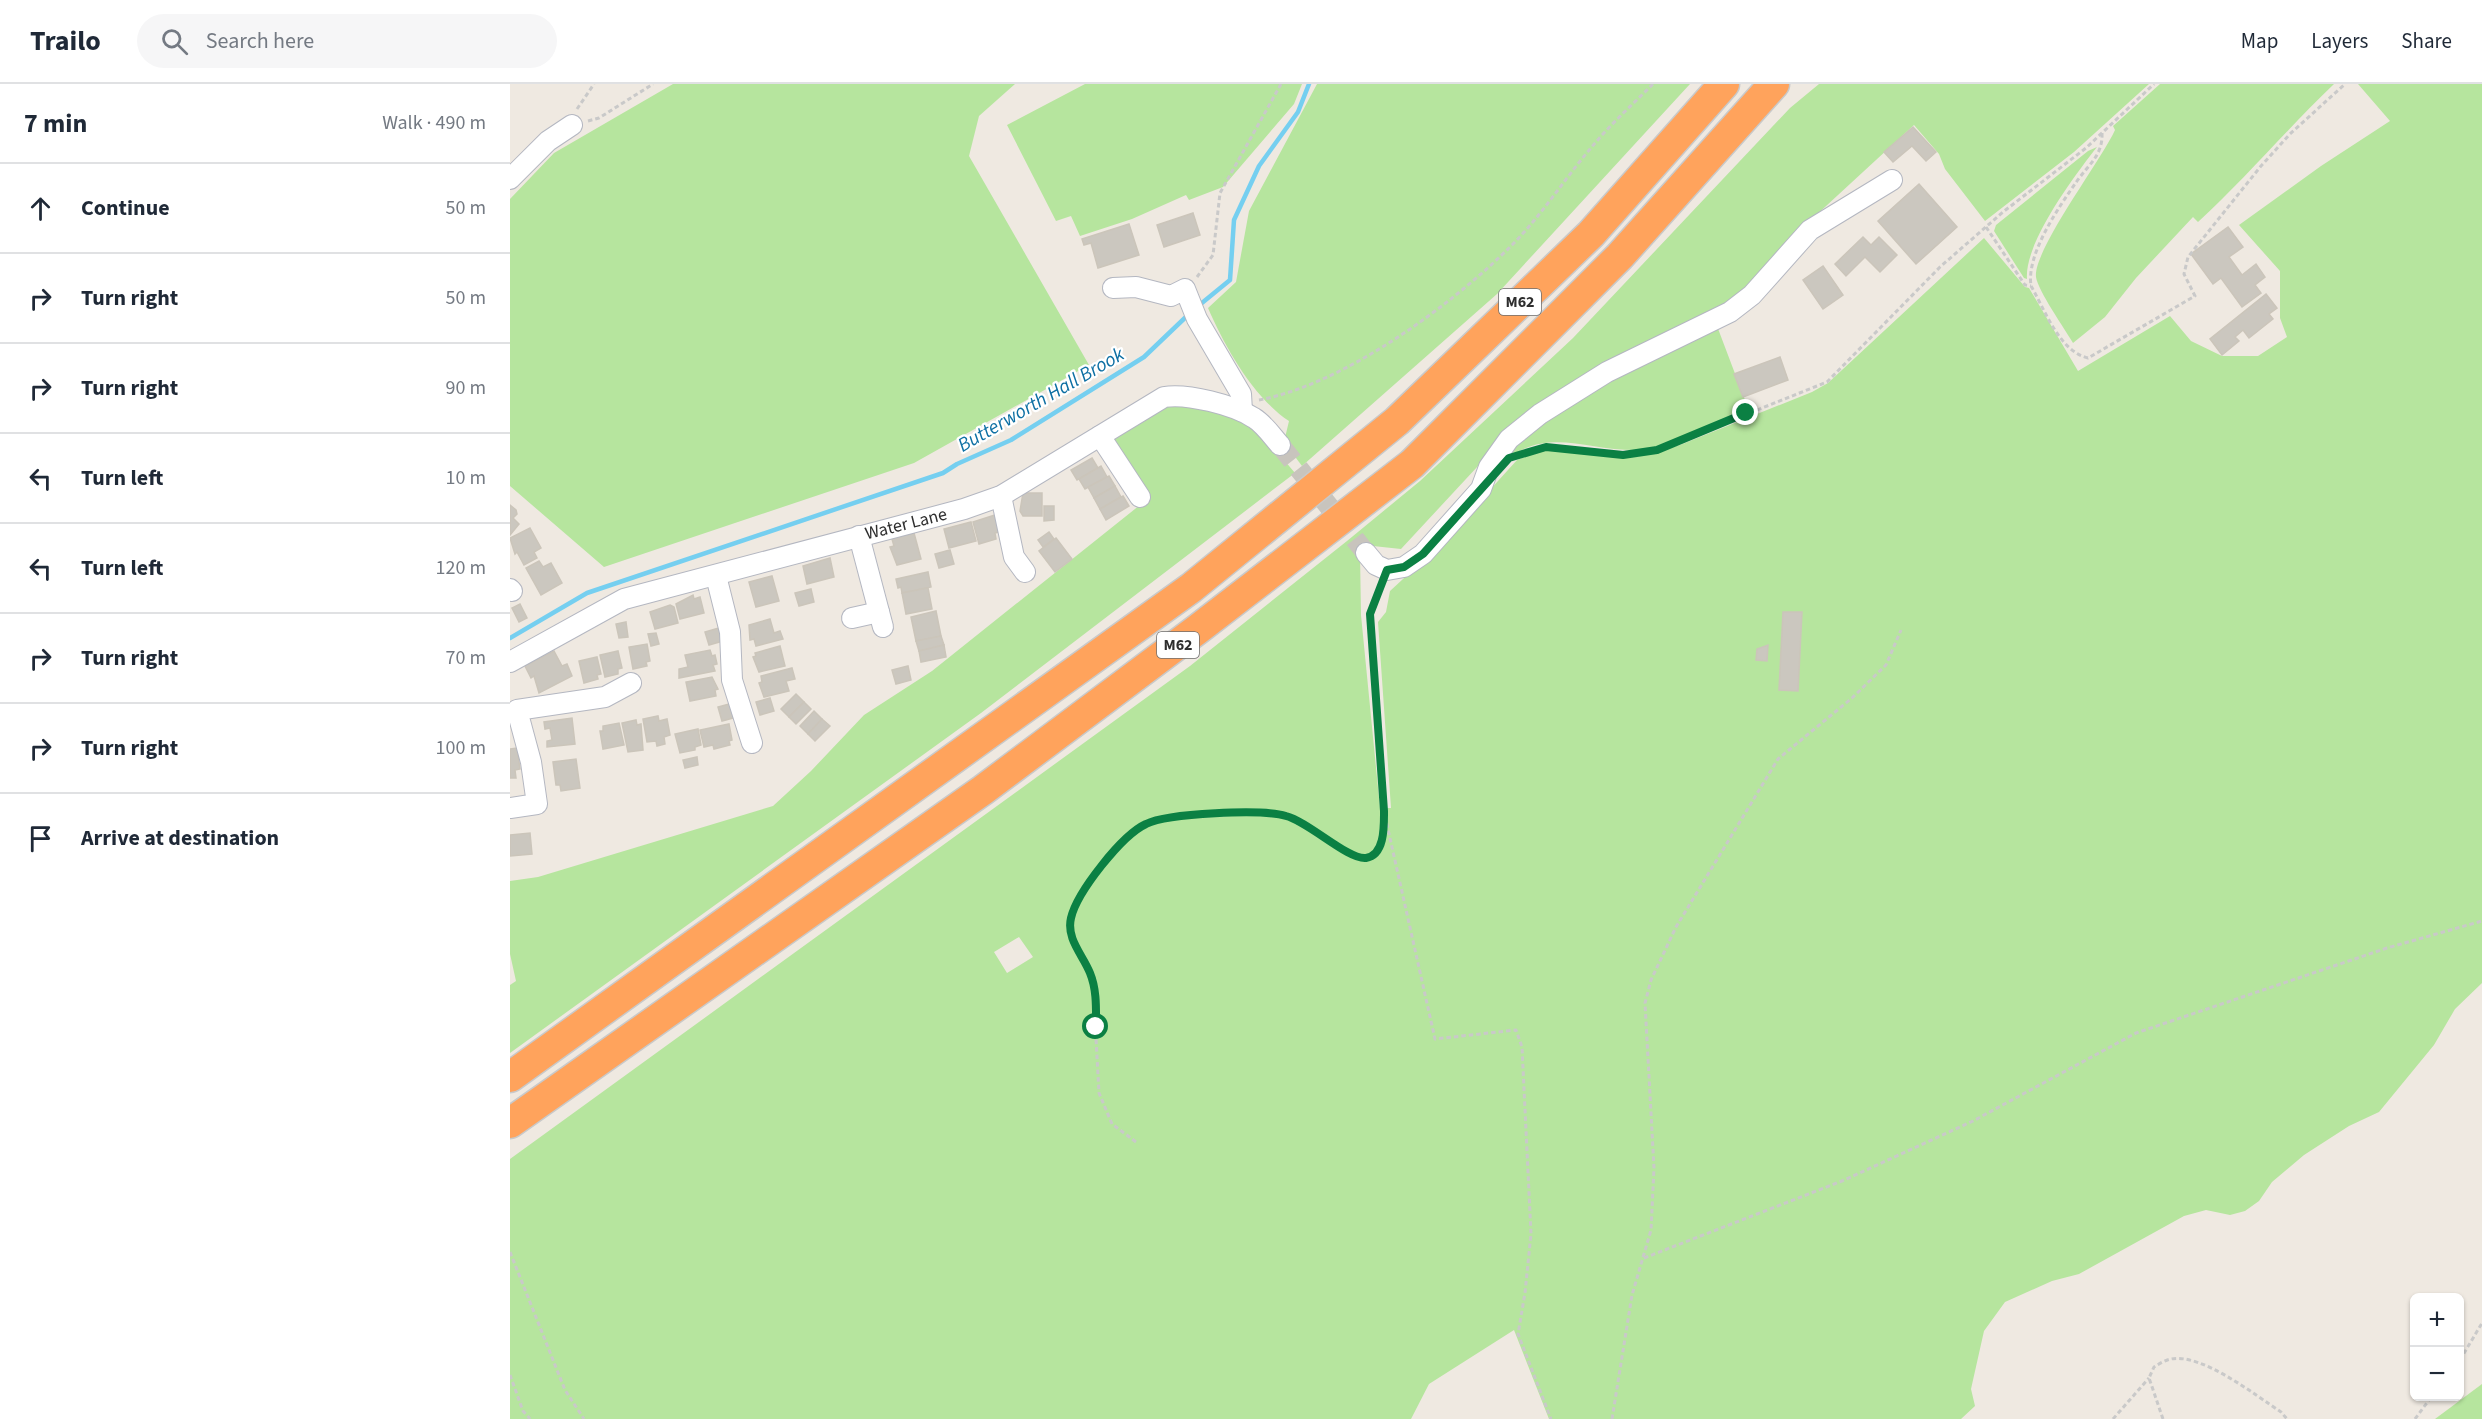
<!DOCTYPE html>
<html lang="en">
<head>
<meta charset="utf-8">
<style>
  body { margin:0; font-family:"Source Sans 3",sans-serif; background:#f6f6f7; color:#1f2937 }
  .controls { position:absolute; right:18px; bottom:18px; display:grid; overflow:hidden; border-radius:9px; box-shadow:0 2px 4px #0004 }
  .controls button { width:54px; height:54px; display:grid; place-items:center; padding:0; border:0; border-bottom:2px solid #e0e1e3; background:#fff; color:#1f2937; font:30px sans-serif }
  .stop { position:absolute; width:18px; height:18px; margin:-14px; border:4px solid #0b8043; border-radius:50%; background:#fff }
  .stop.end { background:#0b8043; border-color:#fff; box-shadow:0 2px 6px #0008 }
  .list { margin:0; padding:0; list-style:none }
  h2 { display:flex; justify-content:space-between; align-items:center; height:78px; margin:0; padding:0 24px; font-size:26px }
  h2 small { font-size:20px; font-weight:400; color:#747a83 }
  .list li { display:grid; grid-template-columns:39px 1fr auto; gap:18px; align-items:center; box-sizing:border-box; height:90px; padding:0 24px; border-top:2px solid #e0e1e3 }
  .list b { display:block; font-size:22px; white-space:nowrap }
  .list em { font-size:20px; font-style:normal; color:#747a83 }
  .icon { flex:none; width:33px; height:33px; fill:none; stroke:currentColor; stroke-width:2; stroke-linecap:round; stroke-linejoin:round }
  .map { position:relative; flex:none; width:1972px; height:1335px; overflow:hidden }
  header { display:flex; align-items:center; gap:36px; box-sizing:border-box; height:84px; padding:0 30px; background:#fff; border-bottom:2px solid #e0e1e3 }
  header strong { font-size:28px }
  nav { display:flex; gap:33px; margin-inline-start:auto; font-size:21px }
  .search { width:420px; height:54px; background:#f6f6f7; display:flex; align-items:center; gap:15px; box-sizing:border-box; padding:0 21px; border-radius:33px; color:#747a83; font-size:22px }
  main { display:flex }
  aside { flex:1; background:#fff }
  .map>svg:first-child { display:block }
  .green { fill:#b6e59e; fill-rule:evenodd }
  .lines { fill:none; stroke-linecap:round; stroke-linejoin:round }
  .stream { stroke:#75cff0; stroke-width:4.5 }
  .building { fill:#cbc7bf; stroke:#cbc5ba; stroke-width:1.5 }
  .minor-tunnel { stroke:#c8c4bd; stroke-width:20; stroke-dasharray:20 10; stroke-linecap:butt }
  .minor-casing { stroke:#b4b7c1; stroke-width:22 }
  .highway-casing { stroke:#c9c9c9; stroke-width:33 }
  .path { stroke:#c9c9c9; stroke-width:3; stroke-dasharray:4.5 3; stroke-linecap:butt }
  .minor { stroke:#fff; stroke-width:20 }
  .highway { stroke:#ffa35c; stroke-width:30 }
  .route { stroke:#0b8043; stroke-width:8 }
  .labels { text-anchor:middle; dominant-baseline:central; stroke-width:4.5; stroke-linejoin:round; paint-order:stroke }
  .shield { fill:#fff; stroke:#6d6d6d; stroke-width:1.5 }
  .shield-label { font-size:16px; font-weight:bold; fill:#2e2e2e }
  .street-label { font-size:18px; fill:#2e2e2e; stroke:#fff }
  .water-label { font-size:20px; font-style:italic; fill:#0d6fa3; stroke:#fff }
</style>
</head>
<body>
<header>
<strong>Trailo</strong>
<div class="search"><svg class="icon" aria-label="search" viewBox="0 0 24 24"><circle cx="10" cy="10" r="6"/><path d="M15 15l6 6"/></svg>Search here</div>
<nav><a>Map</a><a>Layers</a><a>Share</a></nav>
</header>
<main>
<aside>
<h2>7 min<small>Walk · 490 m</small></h2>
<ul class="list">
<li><svg class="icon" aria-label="ahead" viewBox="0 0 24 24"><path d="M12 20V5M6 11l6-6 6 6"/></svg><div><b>Continue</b></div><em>50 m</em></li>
<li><svg class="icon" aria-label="right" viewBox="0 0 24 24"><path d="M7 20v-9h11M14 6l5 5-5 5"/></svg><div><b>Turn right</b></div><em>50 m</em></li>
<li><svg class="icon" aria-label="right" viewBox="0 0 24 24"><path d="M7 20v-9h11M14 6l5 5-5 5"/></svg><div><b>Turn right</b></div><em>90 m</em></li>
<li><svg class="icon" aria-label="left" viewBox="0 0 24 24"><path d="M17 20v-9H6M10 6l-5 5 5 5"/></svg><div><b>Turn left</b></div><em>10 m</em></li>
<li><svg class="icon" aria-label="left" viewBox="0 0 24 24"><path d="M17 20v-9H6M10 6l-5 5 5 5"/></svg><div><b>Turn left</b></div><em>120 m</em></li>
<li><svg class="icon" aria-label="right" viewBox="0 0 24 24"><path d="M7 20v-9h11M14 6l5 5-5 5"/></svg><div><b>Turn right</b></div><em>70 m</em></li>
<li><svg class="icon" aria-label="right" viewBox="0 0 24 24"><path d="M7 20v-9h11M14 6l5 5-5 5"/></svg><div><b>Turn right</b></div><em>100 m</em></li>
<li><svg class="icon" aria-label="arrive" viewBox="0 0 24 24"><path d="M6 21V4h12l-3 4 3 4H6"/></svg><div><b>Arrive at destination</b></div></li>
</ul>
</aside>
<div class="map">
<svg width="1972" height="1335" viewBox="0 0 1972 1335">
  <rect width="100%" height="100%" fill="#efe9e1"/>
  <g class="green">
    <polygon points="163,0 505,0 469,32 459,72 579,281 404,379 94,483 0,402 0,115 44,69"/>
    <polygon points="575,0 792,0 784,20 713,103 679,116 676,111 622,135 570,152 561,132 546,137 497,41"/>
    <path d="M807,0h373l-193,210 -195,172 -18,-24 5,-21c-36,-24 -64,-74 -81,-113l28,-26 13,-71z"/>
    <path d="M1309,0h330l-75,68 -89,69 -40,-52 -6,-15 -25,-29 -114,105 -49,57 -260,165 -90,97 -28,-3 -13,8 1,61 19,193h11l-13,-186 8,-10 4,-21 51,-47 76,-84 26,-10 93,7 44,-12 132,-53 16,-9 156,-145 41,49 4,1 49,83 92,-55 21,25 31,15h36l29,-19 -7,-19v-47l-41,-46 82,-59 69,-45 -32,-37h124v899l-27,26 -21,36 -55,67 -30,14 -45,29 -32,27 -13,19 -14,10 -15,4 -24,-5 -22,6 -105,58 -27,7 -47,21 -21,29 -13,58 4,17 -14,13h-412l-35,-89 -85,54 -18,35h-901v-260l680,-493 157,-125 73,-60 153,-143 217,-230zM509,853l14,20 -26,16 -13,-21z"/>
    <path d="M1650,0h174c-47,45 -88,94 -136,138l-5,-5 -57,61 -31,39 -32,26c-8,-14 -35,-52 -37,-66 -3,-27 65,-116 79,-147l-2,-4z"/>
    <path d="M1587,63c-22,28 -73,96 -70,132l-3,-1 -30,-47 2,-6 92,-74z"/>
    <path d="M1207,242l31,82c-22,10 -86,41 -107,42 -58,2 -97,-29 -147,20l18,-27 85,-62z"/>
    <polygon points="662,316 740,336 785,389 471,629 0,969 0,901 6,897 0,870 0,797 28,793 263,722 301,687 354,631 422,587 640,413 603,357 603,353"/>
    <polygon points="1972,1300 1972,1335 1925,1335"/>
  </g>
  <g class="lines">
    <g class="stream">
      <polyline points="687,223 720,196 724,136 749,82 788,28 799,0"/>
      <polyline points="0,554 77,509 433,389 447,380 501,356 634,273 679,230"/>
    </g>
  </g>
  <g class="building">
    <polygon points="1403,43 1426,68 1416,77 1402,62 1383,78 1374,68"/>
    <polygon points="1409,100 1447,143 1406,180 1368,137"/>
    <polygon points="683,129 690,151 654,163 647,141"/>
    <polygon points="619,140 629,171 588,184 581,159 574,161 572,155"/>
    <polygon points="1718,143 1733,163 1719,173 1732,191 1746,180 1755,193 1745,201 1751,209 1732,223 1711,194 1703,200 1681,170"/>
    <polygon points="1353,153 1361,161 1369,153 1387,171 1370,188 1355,173 1336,192 1325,180"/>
    <polygon points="1313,182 1333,211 1313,225 1293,196"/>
    <polygon points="1756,210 1767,224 1759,230 1763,235 1739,254 1733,246 1725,253 1729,257 1712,271 1700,255"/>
    <polygon points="1270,273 1278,296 1233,313 1224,290"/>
    <polygon points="582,374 588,384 567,396 561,386"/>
    <polygon points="591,382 597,393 575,405 569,395"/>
    <polygon points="599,392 605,402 584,414 578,403"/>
    <polygon points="605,402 611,413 590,425 584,414"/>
    <polygon points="513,409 532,409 532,432 513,432 510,427"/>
    <polygon points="613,412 619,422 596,436 590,425"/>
    <polygon points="0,421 6,426 7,430 3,434 9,440 0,451"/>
    <polygon points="534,422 544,422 544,436 534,437"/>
    <polygon points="488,430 493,447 485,449 486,455 469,460 463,438"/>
    <polygon points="461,438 466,457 439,464 434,445"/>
    <polygon points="20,444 31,464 24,468 27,474 14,481 7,468 5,470 0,454"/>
    <polygon points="539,448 544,455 533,463 528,456"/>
    <polygon points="404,449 411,475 387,481 380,463 384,462 382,455"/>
    <polygon points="546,454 562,475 545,488 529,467"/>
    <polygon points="440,466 444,480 429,484 425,470"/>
    <polygon points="320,474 324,493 297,500 293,482"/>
    <polygon points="29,477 33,483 41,479 52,499 31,511 16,484"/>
    <polygon points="418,488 421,503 392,509 391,503 388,504 386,495"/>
    <polygon points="262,492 269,517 246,523 239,498"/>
    <polygon points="418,504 422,525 396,530 392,509"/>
    <polygon points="301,505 304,518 289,522 285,509"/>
    <polygon points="183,511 184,515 190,513 194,529 170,535 166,520"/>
    <polygon points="10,520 17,534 9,538 2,524"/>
    <polygon points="160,521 164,523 168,539 145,545 140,528"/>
    <polygon points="426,527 431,552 406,557 401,533"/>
    <polygon points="1273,528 1292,528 1288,607 1269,606"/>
    <polygon points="260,535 264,549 270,547 273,555 246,562 244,555 240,556 239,541"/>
    <polygon points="116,538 118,553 109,554 106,540"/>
    <polygon points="209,544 213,557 199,561 195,548"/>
    <polygon points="146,549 149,560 141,562 138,550"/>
    <polygon points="431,552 434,561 409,567 406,557"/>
    <polygon points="137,560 140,577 136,578 137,582 123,585 119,563"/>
    <polygon points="434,561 436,573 411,578 409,567"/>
    <polygon points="1258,561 1257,577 1246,576 1247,565"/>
    <polygon points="270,562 275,582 249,588 243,573 246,572 245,569"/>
    <polygon points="200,566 202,572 205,571 207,580 203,581 205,587 169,594 169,585 178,583 175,571"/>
    <polygon points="44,567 52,582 57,580 62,592 29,609 24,592 21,594 15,582"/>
    <polygon points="108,567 112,584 108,585 108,590 95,593 90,571"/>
    <polygon points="87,573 91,590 87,591 88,595 74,599 69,577"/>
    <polygon points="398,582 401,596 386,600 382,586"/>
    <polygon points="282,584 285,595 276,597 279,607 254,613 249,599 252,598 251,592"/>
    <polygon points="202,593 208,605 205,606 206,612 180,617 176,598"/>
    <polygon points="286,610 294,618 279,633 271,625"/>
    <polygon points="260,614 264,627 250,631 246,618"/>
    <polygon points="294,618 301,625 286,640 279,633"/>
    <polygon points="223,619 227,633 212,637 208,623"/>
    <polygon points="304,627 312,635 298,650 290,642"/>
    <polygon points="148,632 149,637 157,635 160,651 154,653 155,660 147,662 146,657 137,658 133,635"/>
    <polygon points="62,634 65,660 37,663 37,657 42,656 40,644 35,645 34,638"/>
    <polygon points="312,635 320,642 305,657 298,650"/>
    <polygon points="126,636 127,641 131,640 133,666 118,668 112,639"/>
    <polygon points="109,639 114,661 93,665 90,647 93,647 93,642"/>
    <polygon points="219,640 222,656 219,657 220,661 204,665 203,661 194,663 190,646"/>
    <polygon points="188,645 191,661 185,663 185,666 170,669 165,650"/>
    <polygon points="7,664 10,685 5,686 6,694 0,694 0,665"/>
    <polygon points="187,673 188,681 175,684 173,676"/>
    <polygon points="66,675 70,704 51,707 50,701 46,701 43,678"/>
    <polygon points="20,749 22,770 0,772 0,751"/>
  </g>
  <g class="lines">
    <polyline class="minor-tunnel" points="770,361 856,469"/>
    <defs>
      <g id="minor">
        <polyline points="0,95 38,57 62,41"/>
        <polyline points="603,204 626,203 661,212 675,205 687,235 731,310 732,327"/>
        <polyline points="590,352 630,413"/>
        <polyline points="491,412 504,473 515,488"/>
        <polyline points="349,452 373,543"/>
        <polyline points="856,469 866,481 877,486 894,483 913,470 971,405 979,383 999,355 1030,330 1097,288 1220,228 1242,211 1300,146 1382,96"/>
        <polyline points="206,492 220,548 222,596 242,659"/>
        <polyline points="0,505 2,507"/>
        <polyline points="342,534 369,528"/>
        <path d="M0,578l114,-63 340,-90 37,-13 163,-99c23,-4 70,8 90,21 10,6 18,18 26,27"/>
        <polyline points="0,724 27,720 21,678 7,626 95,613 121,599"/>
      </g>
      <g id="highway">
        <polyline points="0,993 681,504 887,337 1081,150 1214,0"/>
        <polyline points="0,1039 473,706 688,545 902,380 1110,172 1264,0"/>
      </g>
    </defs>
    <use href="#minor" class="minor-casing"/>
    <use href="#highway" class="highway-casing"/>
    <g class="path">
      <polyline points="67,25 84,0"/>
      <polyline points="78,37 89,34 143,0"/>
      <path d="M1592,49c1,22 -13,31 -25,48 -18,26 -51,73 -46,105 14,24 28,65 57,72l107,-62 -11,-22 4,-17 73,-91 29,-32 55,-50"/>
      <polyline points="1476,143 1515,201 1521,202"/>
      <polyline points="687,193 703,171 710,109 771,0"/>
      <path d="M749,316c85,-16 192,-94 253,-155 31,-31 55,-70 84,-103 17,-20 38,-39 57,-58"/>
      <polyline points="1009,370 1036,363 1113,371 1147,366 1317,298 1430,183 1493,128 1576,64 1644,0"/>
      <polyline points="875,732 925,955 1006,946 1012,963 1021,1150 1015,1209 1008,1250 1041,1335"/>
      <polyline points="626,1058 602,1040 589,1009 583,900 560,845 566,820 587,789 620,751 636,740 653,734 748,729 776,732 803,744 844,772 854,774 864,771 873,751 874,727 860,530 870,501"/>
      <polyline points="0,1168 55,1306 74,1335"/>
      <polyline points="1134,1174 1332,1097 1463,1037 1626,949 1877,864 1972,837"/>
      <polyline points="1950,1276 1972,1239"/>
      <polyline points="0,1291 13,1327 20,1335"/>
      <polyline points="1102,1335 1122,1211 1141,1146 1144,1084 1135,919 1141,896 1166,843 1268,675 1342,614 1376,581 1391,546"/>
      <polyline points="1603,1335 1639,1294"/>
      <path d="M1653,1335l-14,-41 5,-11c5,-3 11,-7 17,-8 31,-6 84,36 110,53l6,7"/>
      <polyline points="1905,1335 1922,1312"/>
    </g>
    <use href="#minor" class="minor"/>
    <use href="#highway" class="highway"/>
  </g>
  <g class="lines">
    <path class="route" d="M586,943c0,-18 1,-37 -6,-54 -7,-18 -24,-34 -19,-55 6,-26 51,-83 75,-94 22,-11 116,-15 140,-8 23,6 62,44 80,42 19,-3 18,-32 18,-47l-14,-197 17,-44 17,-3 19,-13 86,-96 37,-11 77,8 34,-5 89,-37"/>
  </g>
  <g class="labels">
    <g class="shield">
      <rect x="989" y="205" width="42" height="26" rx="4.5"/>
      <rect x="647" y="548" width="42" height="26" rx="4.5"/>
    </g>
    <g class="shield-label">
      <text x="1010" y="218">M62</text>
      <text x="668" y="561">M62</text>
    </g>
    <g class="street-label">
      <text transform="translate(396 440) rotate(-14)">Water Lane</text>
    </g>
    <g class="water-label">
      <text transform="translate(531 316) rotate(-30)">Butterworth Hall Brook</text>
    </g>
  </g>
</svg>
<div class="controls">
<button>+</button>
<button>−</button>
</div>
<div class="stop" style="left:586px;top:943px"></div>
<div class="stop end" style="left:1236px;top:329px"></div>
</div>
</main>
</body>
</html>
